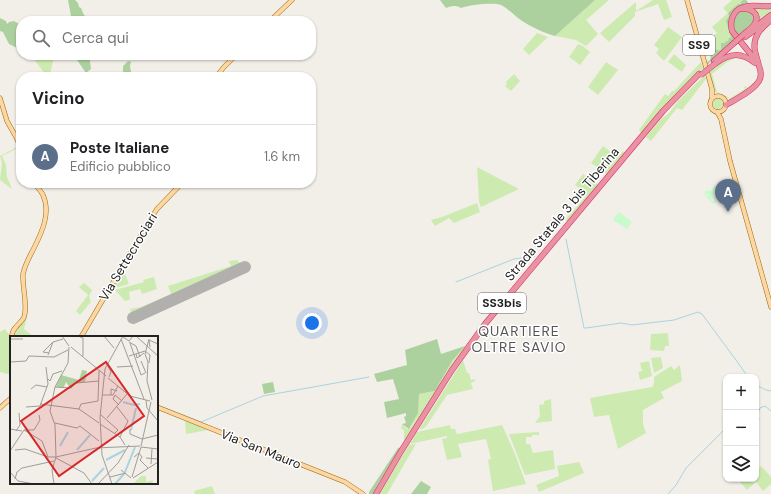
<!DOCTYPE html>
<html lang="it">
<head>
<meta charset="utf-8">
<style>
  body { margin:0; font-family:"DM Sans",sans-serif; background:#f6f6f6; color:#202124 }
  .controls { position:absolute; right:12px; bottom:12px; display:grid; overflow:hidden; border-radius:8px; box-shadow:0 1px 3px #0004 }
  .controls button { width:36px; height:36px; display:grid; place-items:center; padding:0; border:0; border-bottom:1px solid #e0e0e0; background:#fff; color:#202124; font:20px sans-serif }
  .you { position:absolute; left:312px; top:323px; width:14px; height:14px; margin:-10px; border:3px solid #fff; border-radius:50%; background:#1a73e8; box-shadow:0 0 0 6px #1a73e833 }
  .badge { display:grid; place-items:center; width:26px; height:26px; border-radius:50%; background:#d40000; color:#fff; font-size:13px; font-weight:700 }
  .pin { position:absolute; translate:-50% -33px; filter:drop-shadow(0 1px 2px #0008) }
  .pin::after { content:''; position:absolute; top:21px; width:14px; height:12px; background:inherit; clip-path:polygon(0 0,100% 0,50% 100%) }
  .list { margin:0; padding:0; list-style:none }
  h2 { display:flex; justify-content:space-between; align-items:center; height:52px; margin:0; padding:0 16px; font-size:17px }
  h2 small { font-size:13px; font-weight:400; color:#757577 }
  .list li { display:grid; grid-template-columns:26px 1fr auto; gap:12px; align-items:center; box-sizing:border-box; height:64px; padding:0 16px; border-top:1px solid #e0e0e0 }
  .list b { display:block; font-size:15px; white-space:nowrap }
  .list p { margin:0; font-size:13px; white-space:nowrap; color:#757577 }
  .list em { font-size:13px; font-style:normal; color:#757577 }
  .icon { flex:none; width:22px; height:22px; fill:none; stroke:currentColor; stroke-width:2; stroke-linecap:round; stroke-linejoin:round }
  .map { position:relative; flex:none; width:771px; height:494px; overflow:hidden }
  .search { position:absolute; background:#fff; box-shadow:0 1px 3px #0004; left:16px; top:16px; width:300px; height:44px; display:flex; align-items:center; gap:10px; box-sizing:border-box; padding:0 14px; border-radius:16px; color:#757577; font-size:15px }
  .panel { position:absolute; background:#fff; box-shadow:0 1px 3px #0004; left:16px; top:72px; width:300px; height:116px; border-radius:16px }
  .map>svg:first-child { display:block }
  .grass { fill:#cdebb0; fill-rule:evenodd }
  .forest { fill:#add19e }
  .park { fill:#c8facc }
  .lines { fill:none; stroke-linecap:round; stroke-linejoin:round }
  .stream { stroke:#aad3df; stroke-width:1 }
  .runway { stroke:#b1b0ac; stroke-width:12 }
  .major-casing { stroke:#a06b00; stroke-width:5 }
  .highway-casing { stroke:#dc2a67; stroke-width:6 }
  .major { stroke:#fcd6a4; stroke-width:4 }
  .highway { stroke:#e892a2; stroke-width:5 }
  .highway-bridge-casing { stroke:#dc2a67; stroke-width:6; stroke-linecap:butt }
  .highway-bridge { stroke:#e892a2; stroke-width:5 }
  .labels { text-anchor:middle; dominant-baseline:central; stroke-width:3; stroke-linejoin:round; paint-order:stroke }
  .shield { fill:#fff; stroke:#646464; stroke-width:1 }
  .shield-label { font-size:12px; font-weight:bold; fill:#222 }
  .street-label { font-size:13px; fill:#222; stroke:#fff }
  .neighbourhood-label { font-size:14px; letter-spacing:1px; fill:#555; stroke:#fff }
  .inset-river { fill:none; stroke:#aad3df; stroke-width:2 }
  .inset-road { fill:none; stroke:#9f9d99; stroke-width:1 }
  .view { fill:#d62828; fill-opacity:0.15; stroke:#d62828; stroke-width:2 }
  .inset-edge { fill:none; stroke:#222; stroke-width:2 }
</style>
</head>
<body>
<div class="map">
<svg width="771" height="494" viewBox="0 0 771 494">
  <rect width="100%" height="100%" fill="#f2efe9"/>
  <g class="grass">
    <polygon points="595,0 609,0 586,20 598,34 586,46 576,40 555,36"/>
    <polygon points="653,0 666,0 672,17 664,20 658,4 635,12 635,16 609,42 600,33 636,2 636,11"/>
    <path d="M732,0h14h-3l-2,4 -12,9v3l-2,8 4,13c-3,5 -10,6 -10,13h-5l-2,-6 -3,-6 6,-5 -5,-6 16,-14 -5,-5z"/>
    <polygon points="750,7 771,7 771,14 755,25"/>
    <polygon points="668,27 682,37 664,61 656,53 659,49 654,45"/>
    <polygon points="537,33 548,37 529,55 523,49"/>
    <polygon points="578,44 583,46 590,52 580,65 569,57"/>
    <polygon points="674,54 686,65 682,72 668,62"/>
    <polygon points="31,55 57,55 54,57 50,74 53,77 47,77"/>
    <path d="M735,56c8,0 14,2 20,8 16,16 -14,29 -25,35l-15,-7 -2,-3 -5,-17 17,-14zM736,58c10,0 23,5 22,17 -1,2 -1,4 -3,6 -2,3 -5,5 -8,7l-1,-2 -2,1 1,2 -15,9 -13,-6 -5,-18 15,-12z"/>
    <polygon points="606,62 618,70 598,95 588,87"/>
    <polygon points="701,62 703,68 663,109 659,111 642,134 639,130 665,94 668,96 672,91 674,91"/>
    <polygon points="514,74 520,81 511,91 505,86 507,84 506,82"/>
    <polygon points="705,75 706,79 682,110 677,108 651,141 646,137 659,121 669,113 679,100"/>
    <circle cx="719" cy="104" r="6"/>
    <polygon points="19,146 20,147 2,156 6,165 7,177 12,189 0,180 2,163 0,156"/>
    <polygon points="603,146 617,157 623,151 625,154 608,175 591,163"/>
    <polygon points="477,167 519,189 481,207 479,202"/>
    <polygon points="583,174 599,185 568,222 565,220 586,196 582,193 583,191 575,185"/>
    <polygon points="477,203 480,212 454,223 449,218 435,226 431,220 442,217"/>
    <polygon points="237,260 240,263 242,263 244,265 217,277 132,316 130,309 141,307 171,294 168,286 231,266 229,261"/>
    <polygon points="125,274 129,284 115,288 113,286 119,276"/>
    <polygon points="154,277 157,289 142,294 140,289 129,292 130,298 129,300 125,301 115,290 144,282 143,280"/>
    <polygon points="84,283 92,290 89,296 91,302 80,315 76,311 88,295 79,287"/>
    <path d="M27,298c2,11 0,20 -3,31l10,8h-20v-3l12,-17v-18z"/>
    <polygon points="5,329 11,337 11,375 0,372 0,332"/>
    <polygon points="668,333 669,346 665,346 664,351 650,350 651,334"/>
    <polygon points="465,346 467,347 456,362 453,364 447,373 445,379 406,441 404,441 404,430 401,429 402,424 407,429 411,427 417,413 419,394 435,391 452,361"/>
    <polygon points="661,357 663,368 654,373 651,358"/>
    <polygon points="463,360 467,373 469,373 471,380 475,379 475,381 471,383 473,389 447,395 427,425 424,428 419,430"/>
    <polygon points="649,361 652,376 640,380 638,372 642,371 640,363"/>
    <path d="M680,365l2,16 -21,11 3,6 -21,12v14l3,9 -28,16 -9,-34 -15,2 -4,-19 62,-11c3,-3 2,-6 2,-10l17,-11 3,4z"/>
    <polygon points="551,399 552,421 535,423 540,416 539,405 544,404 544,401"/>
    <polygon points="185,420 208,430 186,434"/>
    <polygon points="450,425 451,429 455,429 457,434 502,425 515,454 526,484 493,491 488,460 491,459 486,439 458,444 462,457 447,460 442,439 447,438 447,436 410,444 417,432"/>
    <polygon points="539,432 539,435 532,435 532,437 526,437 526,444 530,444 533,453 553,450 555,469 525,475 509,434"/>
    <polygon points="416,444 387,494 379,494 409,445"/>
    <polygon points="579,462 584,473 539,492 536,485 559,476 557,466"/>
    <polygon points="761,466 771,477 771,484 763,491 756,482 747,490 739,481 741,479 756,479 756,471"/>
    <polygon points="212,486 215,494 195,494 194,491"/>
  </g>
  <g class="forest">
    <polygon points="68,0 75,0 78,3 79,7 81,8 84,15 88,18 90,21 75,21 71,16"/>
    <path d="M440,0h155l-40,36c-13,-4 -26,-10 -37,-18 -5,-4 -11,-10 -17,-13 -7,-3 -33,0 -40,3 -5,-3 -10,-2 -15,0z"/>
    <polygon points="743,0 746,0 748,2 748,5 730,19 736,39 707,65 706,63 710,60 711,54 714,53 715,48 716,50 721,50 721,43 725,43 726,41 728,41 729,38 730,38 731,37 726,21 729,16 728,13 738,4 741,4 741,2"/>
    <path d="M742,10h4l9,5v7l-16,15c-9,-12 -8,-18 3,-27z"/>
    <polygon points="0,18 6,21 7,24 9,22 14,21 21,25 21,50 9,44 3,32 0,31"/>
    <polygon points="78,55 89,55 91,69 86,73 75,57"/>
    <path d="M128,61l3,1 -1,4 1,6 7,5c-5,0 -9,-1 -15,-2v-9z"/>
    <polygon points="437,339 441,354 465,346 452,361 435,391 419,394 418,413 409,429 402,424 406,423 404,417 406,416 406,413 387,418 384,402 399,399 393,379 377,382 374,374 407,365 405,350"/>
    <polygon points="273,382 275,392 264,394 262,384"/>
    <path d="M402,447l-17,28c-6,5 -8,12 -11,19h-5v-2l29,-44z"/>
    <polygon points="421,481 431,487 427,494 411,494"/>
  </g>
  <g class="park">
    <polygon points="717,185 717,191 713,195 713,196 711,198 712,201 714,201 714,200 712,198 714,197 717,202 713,204 702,192 708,196 711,196 708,195 704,192 708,190 711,191 713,189 712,188"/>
    <polygon points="619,212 632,222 627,229 613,220"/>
  </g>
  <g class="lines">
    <g class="stream">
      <polyline points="566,239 584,328 586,328 621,323 632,325 674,320 698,312 702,314 736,360 748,377"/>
      <polyline points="456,282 514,259 535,256"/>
      <polyline points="756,385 766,390 771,391"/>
      <polyline points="157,405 201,422 263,396 369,377"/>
      <polyline points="756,423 759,420 758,413 760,408 765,406 771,411"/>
      <polyline points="668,494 676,485 686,468 726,428"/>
    </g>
    <polyline class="runway" points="133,318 245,267"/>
    <defs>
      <g id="major">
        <polyline points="687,0 712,89 712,99"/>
        <polyline points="270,21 292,0"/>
        <polyline points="216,77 224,67 236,55"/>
        <circle cx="718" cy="104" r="8"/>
        <polyline points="0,98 7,121 16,137 21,148"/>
        <polyline points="717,112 721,119 730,161 771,307"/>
        <path d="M12,337c-1,-9 9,-13 12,-20 4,-10 -2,-32 -1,-43 2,-10 7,-18 11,-26 8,-16 17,-35 9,-53 -2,-4 -6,-8 -9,-12"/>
        <polyline points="81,337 148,223 157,209 182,183"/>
        <polyline points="157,407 345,482 363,494"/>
        <polyline points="0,408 11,398"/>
      </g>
      <g id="highway">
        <polyline points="754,28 771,15"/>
        <path d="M743,35c4,-4 10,-7 12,-12 5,-9 -4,-15 -12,-14"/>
        <polyline points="745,37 759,27"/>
        <polyline points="714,61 734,43"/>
        <path d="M757,62l-25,-31c-3,-13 3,-24 17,-25 7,-1 15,1 22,0"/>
        <path d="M716,63c14,-10 25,-11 39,0"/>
        <path d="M726,105c10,-6 27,-14 33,-24 3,-5 2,-10 0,-15 -1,-5 -3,-10 -4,-15 -3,-14 6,-23 16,-31"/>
        <polyline points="376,494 400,453 452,370 485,324 663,111 699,74"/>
      </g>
    </defs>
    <use href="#major" class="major-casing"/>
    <use href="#highway" class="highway-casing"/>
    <use href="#major" class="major"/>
    <use href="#highway" class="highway"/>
    <defs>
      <g id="highway-bridge">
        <polyline points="734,43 743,35"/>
        <polyline points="701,75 716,63"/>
      </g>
    </defs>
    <use href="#highway-bridge" class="highway-bridge-casing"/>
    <use href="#highway-bridge" class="highway-bridge"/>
  </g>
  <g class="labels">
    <g class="shield">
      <rect x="683" y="35" width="32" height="20" rx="3"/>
      <rect x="478" y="293" width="48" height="20" rx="3"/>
    </g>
    <g class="shield-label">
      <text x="699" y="45">SS9</text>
      <text x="502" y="303">SS3bis</text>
    </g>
    <g class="street-label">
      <text transform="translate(562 214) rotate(-50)">Strada Statale 3 bis Tiberina</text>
      <text transform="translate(128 257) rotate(-59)">Via Settecrociari</text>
      <text transform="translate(261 449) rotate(22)">Via San Mauro</text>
    </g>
    <g class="neighbourhood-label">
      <text x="519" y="331">QUARTIERE<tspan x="519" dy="16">OLTRE SAVIO</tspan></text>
    </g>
  </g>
  <g transform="translate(10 336)">
    <rect width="148" height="148" fill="#f2efe9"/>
    <path d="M131,140h5v6l7,-2 -1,4h-19z" fill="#cdebb0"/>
    <path d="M72,34l5,1 -2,11 -9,1 -6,5 -4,-6 -2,5h-8l5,-12 18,5z" fill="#add19e"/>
    <path class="inset-river" d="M113,66l11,3 6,-1M121,94l5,-22M50,110l8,-14M67,114l13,-15M96,124l19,-10M115,136l10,-25M82,145l12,-13M105,148l9,-10"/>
    <path class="inset-road" d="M52,0l7,10M68,0l5,2v18M94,0l10,12M126,0l22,20M113,1l6,4 4,-5M0,3h13M111,3l23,60M139,3l-4,15 3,8 -1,19 5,19M119,6l7,4 4,11M120,7l11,32 4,-2M61,11l35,29M140,11l-1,-7 9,4M39,17l-6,-1 10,-10M126,18l1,4 7,-5M38,19l5,-13 10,-3M119,20l16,-5 5,4 -1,8M131,25l5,12M0,26l16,-1 3,-5 25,1 14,-7M97,28l4,8 -2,5M107,31l16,-1M98,42l22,18 20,5M38,43l2,2 3,-7 9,-3M45,51l16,1 5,-5 23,-2M21,53l5,-4 11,2M93,59h10l5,-9M101,59v-6l6,2M136,64l1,8 11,13M30,68l39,5 20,14M109,69l-6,-6 2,-4 7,6M16,71l14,-1 8,-22 -2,-17M107,71l11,14 -8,16M69,73l2,-5 17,-3 1,-30M91,79l17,15 -3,3M97,82l20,-24M45,87l22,5 3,-2 19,15M90,88l20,13 5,8M0,93l12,2M120,93v5l12,5 16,-4M14,94h10l6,-10 -1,-5M6,95l4,-6 -1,-12M131,110l10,-44M131,111l17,2M5,114l10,-1 23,8M0,115l14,-21 18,11 6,16h8M46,121l-1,-32 -5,-14 5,-24 13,-24 1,-16M46,121l40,-9 44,-2M124,121l5,-4 3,4 -2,3 8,8M46,122l28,15 8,11M136,122l12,1M141,128l1,-15M111,134l10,8M0,136l8,9 16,3M100,141l16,-4M122,141l9,-30M123,142l25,-16M5,143l2,-7 5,-4 32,-7M44,148l-2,-14 4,-13M88,148l20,-21 11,-18M102,148l-10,-29 -2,-38 5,-48 18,-33"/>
    <path class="view" d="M96,26l38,54 -85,60 -38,-55z"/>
    <rect width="148" height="148" class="inset-edge"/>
  </g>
</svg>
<div class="controls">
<button>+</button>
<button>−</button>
<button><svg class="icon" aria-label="layers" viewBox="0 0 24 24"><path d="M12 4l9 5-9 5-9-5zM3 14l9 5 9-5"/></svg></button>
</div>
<div class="you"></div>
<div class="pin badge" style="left:728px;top:212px;background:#5c6f8a">A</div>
<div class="search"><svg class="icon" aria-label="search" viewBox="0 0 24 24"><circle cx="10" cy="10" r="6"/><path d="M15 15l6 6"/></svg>Cerca qui</div>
<section class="panel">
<h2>Vicino<small></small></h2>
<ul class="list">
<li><span class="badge" style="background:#5c6f8a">A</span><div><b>Poste Italiane</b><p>Edificio pubblico</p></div><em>1.6 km</em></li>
</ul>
</section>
</div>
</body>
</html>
